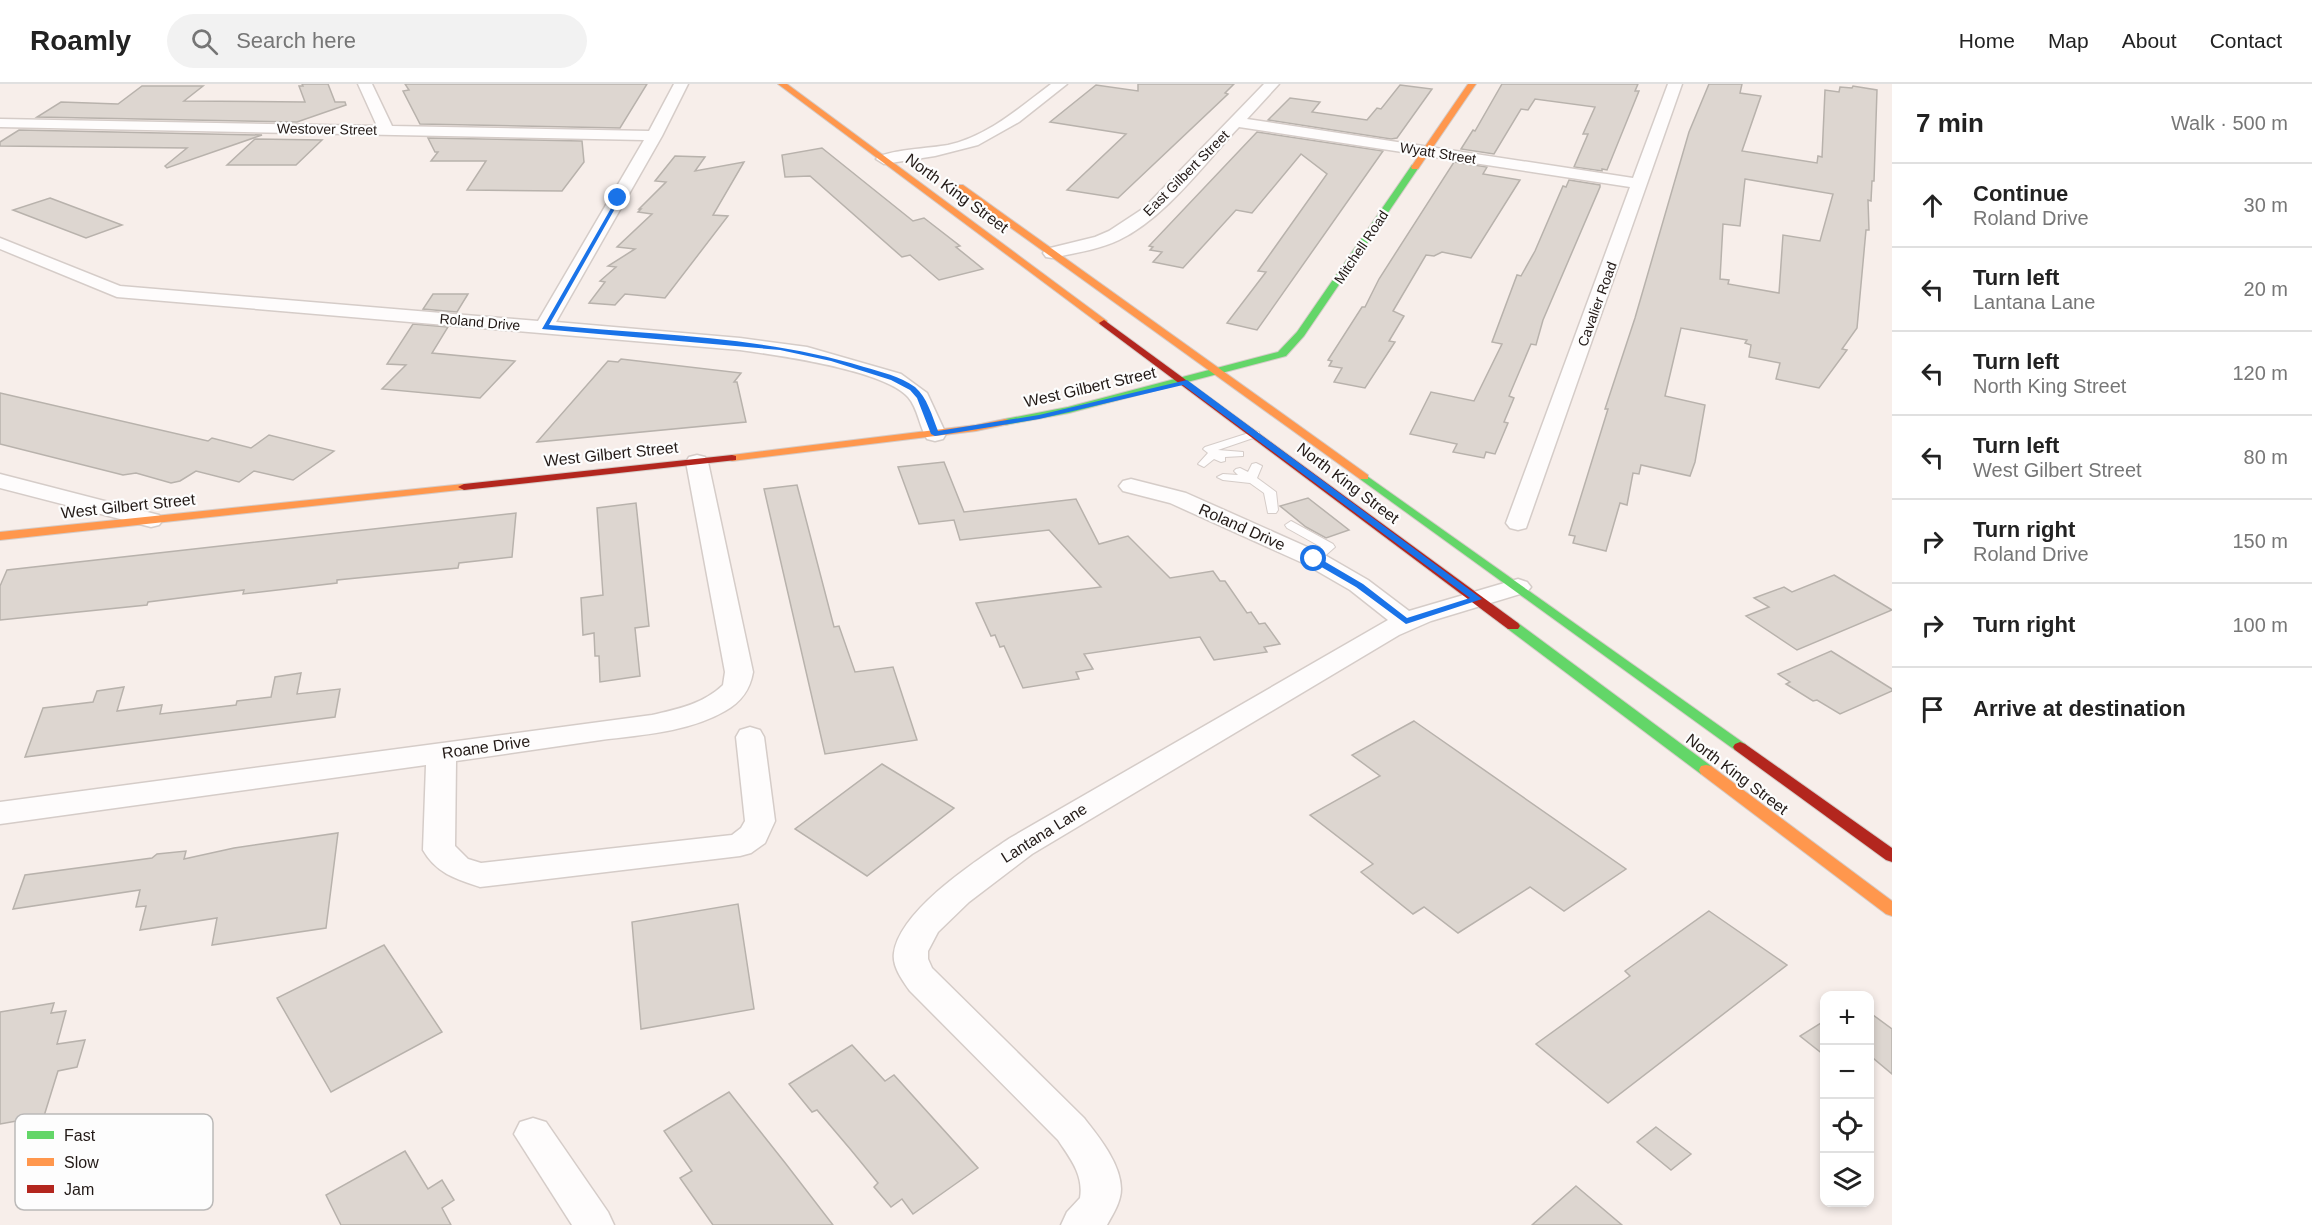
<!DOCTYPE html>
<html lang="en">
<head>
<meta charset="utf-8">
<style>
  body { margin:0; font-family:Helvetica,sans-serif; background:#f2f2f2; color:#222 }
  .controls { position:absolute; right:18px; bottom:18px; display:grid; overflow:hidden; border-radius:12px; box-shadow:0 3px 9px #0003 }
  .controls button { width:54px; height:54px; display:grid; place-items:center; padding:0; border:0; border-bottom:2px solid #e0e0e0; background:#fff; color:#222; font:30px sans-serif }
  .stop { position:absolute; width:18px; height:18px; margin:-14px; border:4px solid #1a73e8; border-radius:50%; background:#fff }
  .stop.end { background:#1a73e8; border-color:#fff; box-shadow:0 2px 6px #0008 }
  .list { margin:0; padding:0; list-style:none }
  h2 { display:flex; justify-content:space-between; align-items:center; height:78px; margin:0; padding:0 24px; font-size:26px }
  h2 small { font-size:20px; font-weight:400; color:#767676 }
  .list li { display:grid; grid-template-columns:39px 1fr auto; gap:18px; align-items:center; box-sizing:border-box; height:84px; padding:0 24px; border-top:2px solid #e0e0e0 }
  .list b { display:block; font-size:22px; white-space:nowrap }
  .list p { margin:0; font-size:20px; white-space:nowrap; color:#767676 }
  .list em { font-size:20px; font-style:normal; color:#767676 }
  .icon { flex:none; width:33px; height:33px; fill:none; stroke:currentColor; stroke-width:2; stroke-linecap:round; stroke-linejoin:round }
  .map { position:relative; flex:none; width:1892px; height:1141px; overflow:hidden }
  header { display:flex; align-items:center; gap:36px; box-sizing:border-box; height:84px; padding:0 30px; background:#fff; border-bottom:2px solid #e0e0e0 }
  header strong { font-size:28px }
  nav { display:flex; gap:33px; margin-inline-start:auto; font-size:21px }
  .search { width:420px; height:54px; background:#f2f2f2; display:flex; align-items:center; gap:15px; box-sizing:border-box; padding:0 21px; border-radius:33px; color:#767676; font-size:22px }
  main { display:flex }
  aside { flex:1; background:#fff }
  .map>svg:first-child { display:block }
  .building { fill:#ddd6d0; stroke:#b8b2ac; stroke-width:1.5; fill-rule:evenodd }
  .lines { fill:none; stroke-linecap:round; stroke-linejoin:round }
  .lane-casing { stroke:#d5ccc8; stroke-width:2 }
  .street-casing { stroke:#d5ccc8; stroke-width:3 }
  .fast-casing { stroke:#d5ccc8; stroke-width:2 }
  .slow-casing { stroke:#d5ccc8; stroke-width:2 }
  .jam-casing { stroke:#d5ccc8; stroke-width:2 }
  .lane { fill:#fefcfc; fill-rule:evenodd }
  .street { fill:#fefcfc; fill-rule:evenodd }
  .fast { fill:#63d668; fill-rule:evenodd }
  .slow { fill:#ff974d; fill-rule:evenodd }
  .jam { fill:#b3261e; fill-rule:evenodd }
  .route { fill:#1a73e8 }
  .labels { text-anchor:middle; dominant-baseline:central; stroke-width:4.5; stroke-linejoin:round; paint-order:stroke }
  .far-street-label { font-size:14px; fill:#221916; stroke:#fdfdfd }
  .street-label { font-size:16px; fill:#221916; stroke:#fdfdfd }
  .key { fill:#fdfdfd; stroke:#bbb9b8; stroke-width:1.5 }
  .key-label { font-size:16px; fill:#221916 }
</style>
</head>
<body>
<header>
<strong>Roamly</strong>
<div class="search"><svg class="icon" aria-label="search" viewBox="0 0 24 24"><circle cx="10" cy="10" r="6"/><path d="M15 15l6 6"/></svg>Search here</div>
<nav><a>Home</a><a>Map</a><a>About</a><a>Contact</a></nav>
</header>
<main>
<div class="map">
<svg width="1892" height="1141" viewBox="0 0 1892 1141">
  <rect width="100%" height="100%" fill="#f7eeea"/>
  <g class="building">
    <polygon points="302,0 328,0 335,18 345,18 346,21 297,38 37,33 61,18 118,20 142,2 203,2 184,17 305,18 299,2 303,2"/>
    <polygon points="405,0 647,0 620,44 420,40 403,7 409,6"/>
    <polygon points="1138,0 1234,0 1225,9 1228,10 1118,114 1067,106 1126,50 1050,38 1096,1 1138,7"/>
    <polygon points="1502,0 1638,0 1635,7 1639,7 1607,86 1602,85 1602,87 1574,83 1588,50 1583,50 1595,23 1535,15 1528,26 1521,25 1494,70 1461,65 1473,46 1475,47"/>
    <path d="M1709,0h33l-2,9 21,3 -19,55 75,12 1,-7 4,1 3,-67 14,2 1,-5 12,1 1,-2 24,4 -3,91h-2l-1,20 -3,-1 1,30h-3l-9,98 -15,21 5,1 -28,38 -43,-9 4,-16 -31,-6 2,-12 -6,-2 2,-3 -66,-12 -16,68 40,9 -10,57 -5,14 -49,-11 -2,9 -6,-1 -6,32 -7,-2 -14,48 -33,-8 2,-7 -6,-1 39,-126h-3l30,-91 54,-186zM1745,95l88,15 -13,47 -37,-6 -4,58 -51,-9 1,-4 -9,-1 3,-55 17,2z"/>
    <polygon points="1400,1 1432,5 1397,54 1391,55 1268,36 1290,14 1320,18 1312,28 1367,36 1377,24 1381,25"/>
    <polygon points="19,46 262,51 167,84 165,82 187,64 0,62 0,58"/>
    <polygon points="1257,48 1383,67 1257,246 1227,239 1266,188 1258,187 1327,90 1301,70 1252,129 1236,126 1183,184 1153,178 1162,168 1150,166 1153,163 1149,162"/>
    <polygon points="428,54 582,57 584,78 562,107 467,106 486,77 431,77 438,68 435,68"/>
    <polygon points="255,55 322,56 296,81 227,81"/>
    <polygon points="822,64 913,137 924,134 960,162 956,163 983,185 939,196 910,171 902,173 810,92 785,93 782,71"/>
    <polygon points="675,72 705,73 695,87 744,78 713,131 728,132 665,214 625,210 615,221 589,219 605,198 600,197 616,183 608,182 635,165 617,163 652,130 638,128 641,125 639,125 666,98 655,97"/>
    <polygon points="1454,78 1487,83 1483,90 1520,96 1471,174 1442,168 1434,172 1426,171 1393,227 1404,232 1389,257 1395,258 1365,304 1334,298 1342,284 1329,282 1332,277 1328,276 1362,223 1365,223 1379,195"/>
    <polygon points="1569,96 1600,101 1600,103 1543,236 1536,261 1531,260 1509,312 1514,314 1504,338 1508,339 1495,370 1486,368 1484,374 1453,368 1457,360 1410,350 1431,308 1474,317 1502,260 1492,258 1517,191 1521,192 1535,167 1563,102 1566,103"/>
    <polygon points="50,114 122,141 86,154 13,126"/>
    <polygon points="433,210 468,210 457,228 423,225"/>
    <polygon points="413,240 448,243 432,269 515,277 480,314 382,305 406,281 387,280"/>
    <polygon points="621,275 741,289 734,298 737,298 746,338 537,358 608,277 618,278"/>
    <polygon points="0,309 208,357 212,354 251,364 269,351 334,367 293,396 254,387 239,398 196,387 180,397 171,399 136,389 123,391 0,360"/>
    <polygon points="944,378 964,428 1076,415 1099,460 1128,452 1170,494 1213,487 1220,497 1225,497 1247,529 1251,528 1259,540 1265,539 1280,560 1264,563 1267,568 1214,576 1200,553 1084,570 1093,585 1076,588 1079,595 1023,604 1004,562 1000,563 995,551 991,552 976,519 1101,503 1049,446 960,456 954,436 919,440 898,383"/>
    <polygon points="797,401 834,543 839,542 855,588 893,583 917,656 825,670 764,405"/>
    <polygon points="1308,414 1349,446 1326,454 1306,443 1280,422"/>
    <polygon points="636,419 649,542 635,544 640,592 600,598 599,572 595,572 594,549 583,551 581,514 603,511 597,424"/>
    <polygon points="516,429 512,473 459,479 458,484 337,496 337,499 243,510 244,506 148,518 147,521 0,536 0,502 7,486"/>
    <polygon points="1834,491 1892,526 1797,566 1746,532 1769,523 1754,514 1784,503 1792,508"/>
    <polygon points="1831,567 1892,605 1892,607 1840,630 1817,616 1813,617 1786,600 1790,598 1778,590"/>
    <polygon points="301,589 297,610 340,605 335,633 25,673 43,624 93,618 97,607 124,603 117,627 162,621 160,630 236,621 237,617 271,613 275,593"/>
    <polygon points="1414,637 1626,785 1564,827 1530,803 1458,849 1424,823 1413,830 1361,788 1373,780 1310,731 1380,692 1352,671"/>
    <polygon points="882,680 954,724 867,792 795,745"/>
    <polygon points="338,749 326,844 212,861 217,834 140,846 146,822 136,823 140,806 13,825 25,791 152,774 157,770 186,767 184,775 234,764"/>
    <polygon points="738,820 754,925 641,945 632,838"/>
    <polygon points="1709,827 1787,881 1608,1019 1536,960 1630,892 1625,887"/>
    <polygon points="384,861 442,948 331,1008 277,914"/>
    <polygon points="54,919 51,929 66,927 57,960 85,956 77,983 58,987 44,1032 0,1040 0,928"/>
    <polygon points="1869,928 1892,945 1892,990 1874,975 1869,978"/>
    <polygon points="1824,937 1824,971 1800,952"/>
    <polygon points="852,961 885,997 894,991 978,1084 913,1130 902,1115 891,1123 874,1103 878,1099 851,1066 817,1026 812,1028 789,1000"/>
    <polygon points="729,1008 786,1080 833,1141 713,1141 680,1094 692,1087 664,1047"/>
    <polygon points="1656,1043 1691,1070 1671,1086 1637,1058"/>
    <polygon points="405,1067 428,1105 442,1096 454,1116 442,1124 451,1141 341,1141 326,1111"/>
    <polygon points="1576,1102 1622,1141 1532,1141"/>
  </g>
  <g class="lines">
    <defs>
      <g id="lane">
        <polygon points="1255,347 1259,348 1259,352 1218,366 1243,368 1243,372 1225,373 1225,377 1221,378 1214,375 1204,383 1198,380 1208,369 1203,365 1205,363"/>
        <polygon points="1256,379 1262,382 1257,394 1276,408 1278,426 1276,429 1268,429 1264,409 1250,399 1223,396 1217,393 1223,390 1238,391 1234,387 1236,385 1240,384 1248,388 1252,380"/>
        <polygon points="1291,437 1333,460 1335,463 1318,478 1310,478 1308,475 1321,463 1287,444 1285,441"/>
      </g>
      <g id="street">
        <path d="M358,0h14l20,42 257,5 25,-47h14l-26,52 -106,186 184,16 67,9 94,27 26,19 19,41 -3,5 -8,2 -8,-2c-8,-13 -9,-31 -19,-42 -24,-27 -131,-42 -168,-47l-623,-53 -117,-48v-11l120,48 418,35 106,-181 -644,-13v-8l377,7z"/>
        <path d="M1051,0h16l-48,38 -41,23 -43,11 -51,8 -8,-5c8,-9 57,-11 72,-14 40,-9 71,-37 103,-61z"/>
        <path d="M1264,0h15l-32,35 386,59 35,-94h14l-156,444 -8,2 -8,-2 -4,-5 124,-336 -391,-60c-35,37 -74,91 -120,113 -21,10 -45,13 -67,18l-6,-1 -3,-4 3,-4 49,-12 14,-6 35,-23z"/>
        <path d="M697,371l8,2 3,5 45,210c-3,18 -12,30 -28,39 -36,21 -84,24 -124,29 -49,7 -97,14 -145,21l-1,85 13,13 13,4 251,-28 9,-7 4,-7 -9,-84 4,-7 10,-3 10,3 4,7 11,84 -10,22 -14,10 -11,3 -260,31c-24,-8 -44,-14 -57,-37l3,-85 -426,59v-22l652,-87c26,-6 51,-11 71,-30l2,-13 -39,-210 3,-5z"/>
        <polygon points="0,390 159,431 163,436 159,441 151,443 0,404"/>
        <path d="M1131,395l55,14 137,61 45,26 41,31 109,-32 9,3 4,5 -4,5 -96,29 -32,14 -367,219 -63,48 -31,30 -10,19v8l4,9 152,150c15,19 37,46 37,71 0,13 -8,25 -14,36h-46l6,-13 13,-14c4,-23 -10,-40 -22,-58l-148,-149c-8,-11 -18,-25 -16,-38 6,-43 82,-92 116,-115l378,-218 -38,-30 -45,-26 -135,-61 -47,-12 -4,-5 4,-5z"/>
        <polygon points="533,1034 546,1038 608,1128 614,1141 572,1141 514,1050 520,1038"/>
      </g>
      <g id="fast">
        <polygon points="1412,81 1419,83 1304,252 1286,272 1069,329 1005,341 1000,338 1005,335 1068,323 1278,268 1297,248"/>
        <polygon points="1364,390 1745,660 1747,663 1745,666 1735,666 1360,395 1360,391"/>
        <polygon points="1513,538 1518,539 1711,682 1713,686 1711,690 1701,690 1508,545 1506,542"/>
      </g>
      <g id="slow">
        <polygon points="778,0 787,0 1107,237 1107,241 1101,241"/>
        <polygon points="1468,0 1476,0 1418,85 1412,85 1411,83"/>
        <polygon points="957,101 963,101 1368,391 1368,395 1360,395 957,105"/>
        <polygon points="1005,335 1009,336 1009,340 976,347 732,377 726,374 732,371 976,341"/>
        <polygon points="464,400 468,401 470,403 468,405 0,456 0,448"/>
        <polygon points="1706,681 1711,682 1892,817 1892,832 1886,830 1701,690 1699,686 1701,682"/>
      </g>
      <g id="jam">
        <polygon points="1104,236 1518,539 1520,542 1518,545 1508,545 1101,241 1099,239"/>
        <polygon points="732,371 736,372 736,376 464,406 458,403 464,400"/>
        <polygon points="1740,658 1745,660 1892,764 1892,778 1886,776 1735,666 1733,663 1735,660"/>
      </g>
    </defs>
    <use href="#lane" class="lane-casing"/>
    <use href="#street" class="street-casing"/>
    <use href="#fast" class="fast-casing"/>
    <use href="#slow" class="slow-casing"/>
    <use href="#jam" class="jam-casing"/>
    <use href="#lane" class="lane"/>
    <use href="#street" class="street"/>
    <use href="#fast" class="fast"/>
    <use href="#slow" class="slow"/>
    <use href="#jam" class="jam"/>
  </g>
  <path class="route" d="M618,112l3,2 -72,127c104,10 215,11 315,42 17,5 36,9 51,20 12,10 17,29 23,44l101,-16 148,-35 295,219 -76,25 -50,-37 -45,-26v-4h6l46,27 44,34 63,-20 -287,-213 -144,34 -104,17 -4,-2 -14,-36 -7,-8 -19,-10 -60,-19 -51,-11 -238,-21z"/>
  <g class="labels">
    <g class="far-street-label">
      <text transform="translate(327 45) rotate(1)">Westover Street</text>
      <text transform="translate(1438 69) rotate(9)">Wyatt Street</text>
      <text transform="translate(1186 89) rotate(-45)">East Gilbert Street</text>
      <text transform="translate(1361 163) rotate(-56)">Mitchell Road</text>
      <text transform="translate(1597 220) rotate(-70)">Cavalier Road</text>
      <text transform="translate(480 238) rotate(5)">Roland Drive</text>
    </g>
    <g class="street-label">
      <text transform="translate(957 109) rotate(36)">North King Street</text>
      <text transform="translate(1090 303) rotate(-13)">West Gilbert Street</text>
      <text transform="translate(611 370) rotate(-6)">West Gilbert Street</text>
      <text transform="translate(1348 399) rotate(37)">North King Street</text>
      <text transform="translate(128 422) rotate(-6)">West Gilbert Street</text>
      <text transform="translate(1242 443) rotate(24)">Roland Drive</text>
      <text transform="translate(486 663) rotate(-8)">Roane Drive</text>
      <text transform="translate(1737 690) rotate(37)">North King Street</text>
      <text transform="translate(1044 749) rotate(-32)">Lantana Lane</text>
    </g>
  </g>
  <rect x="15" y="1030" width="198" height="96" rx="9" class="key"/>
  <rect x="27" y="1047" width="27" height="8" fill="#63d668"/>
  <rect x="27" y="1074" width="27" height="8" fill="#ff974d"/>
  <rect x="27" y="1101" width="27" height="8" fill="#b3261e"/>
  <g class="key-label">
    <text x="64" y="1057">Fast</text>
    <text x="64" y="1084">Slow</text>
    <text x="64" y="1111">Jam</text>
  </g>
</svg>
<div class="controls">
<button>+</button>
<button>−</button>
<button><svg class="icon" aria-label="locate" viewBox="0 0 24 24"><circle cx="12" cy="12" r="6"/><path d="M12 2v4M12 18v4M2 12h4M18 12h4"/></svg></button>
<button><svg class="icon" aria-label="layers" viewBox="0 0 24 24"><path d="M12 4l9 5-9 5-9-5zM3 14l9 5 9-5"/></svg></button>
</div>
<div class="stop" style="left:1314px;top:475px"></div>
<div class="stop end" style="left:618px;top:114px"></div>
</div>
<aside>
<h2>7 min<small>Walk · 500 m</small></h2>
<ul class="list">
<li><svg class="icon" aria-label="ahead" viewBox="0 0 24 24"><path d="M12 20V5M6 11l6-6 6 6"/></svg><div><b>Continue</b><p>Roland Drive</p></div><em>30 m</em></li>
<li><svg class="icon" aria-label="left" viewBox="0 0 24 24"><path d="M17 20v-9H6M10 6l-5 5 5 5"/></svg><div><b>Turn left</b><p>Lantana Lane</p></div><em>20 m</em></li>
<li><svg class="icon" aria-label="left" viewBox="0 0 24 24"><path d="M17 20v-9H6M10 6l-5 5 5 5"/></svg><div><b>Turn left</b><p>North King Street</p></div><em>120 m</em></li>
<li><svg class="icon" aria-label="left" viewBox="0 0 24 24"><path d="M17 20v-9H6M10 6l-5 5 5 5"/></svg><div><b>Turn left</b><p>West Gilbert Street</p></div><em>80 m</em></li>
<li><svg class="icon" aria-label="right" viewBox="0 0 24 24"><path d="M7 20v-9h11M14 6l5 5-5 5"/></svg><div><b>Turn right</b><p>Roland Drive</p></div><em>150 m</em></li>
<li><svg class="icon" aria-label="right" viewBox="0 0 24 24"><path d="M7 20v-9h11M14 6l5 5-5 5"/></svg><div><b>Turn right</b></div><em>100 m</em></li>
<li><svg class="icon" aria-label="arrive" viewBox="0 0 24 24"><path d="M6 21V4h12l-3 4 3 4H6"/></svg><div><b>Arrive at destination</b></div></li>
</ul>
</aside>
</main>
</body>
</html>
